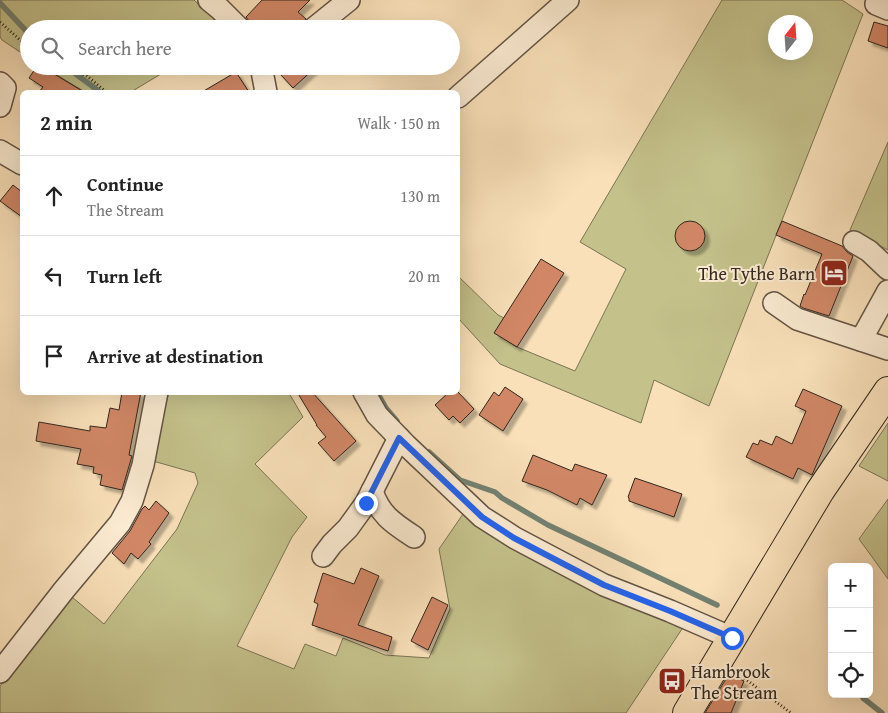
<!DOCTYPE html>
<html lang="en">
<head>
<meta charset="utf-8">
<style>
  body { margin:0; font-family:"Gentium Book Plus",serif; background:#f2f2f2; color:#222 }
  .controls { position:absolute; right:15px; bottom:15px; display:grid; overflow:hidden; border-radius:8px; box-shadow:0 5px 20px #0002 }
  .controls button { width:45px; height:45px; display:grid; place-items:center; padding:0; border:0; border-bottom:1px solid #e0e0e0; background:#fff; color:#222; font:25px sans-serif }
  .compass { position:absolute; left:768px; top:15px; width:45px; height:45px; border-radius:50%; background:#fff; box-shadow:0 5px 20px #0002; rotate:17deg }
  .stop { position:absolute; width:15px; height:15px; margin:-11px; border:4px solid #2563eb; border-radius:50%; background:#fff }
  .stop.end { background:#2563eb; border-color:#fff; box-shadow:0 1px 5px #0008 }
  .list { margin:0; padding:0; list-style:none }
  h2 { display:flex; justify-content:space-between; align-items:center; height:65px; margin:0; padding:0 20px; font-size:21px }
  h2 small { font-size:16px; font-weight:400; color:#767676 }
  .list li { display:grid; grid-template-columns:32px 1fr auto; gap:15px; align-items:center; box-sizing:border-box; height:80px; padding:0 20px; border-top:1px solid #e0e0e0 }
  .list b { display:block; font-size:19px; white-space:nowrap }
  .list p { margin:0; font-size:16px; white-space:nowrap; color:#767676 }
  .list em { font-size:16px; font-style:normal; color:#767676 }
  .icon { flex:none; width:28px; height:28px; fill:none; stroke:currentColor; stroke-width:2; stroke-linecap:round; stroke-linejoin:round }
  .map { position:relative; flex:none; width:888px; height:713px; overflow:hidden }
  .search { position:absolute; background:#fff; box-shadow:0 5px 20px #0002; left:20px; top:20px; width:440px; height:55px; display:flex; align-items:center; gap:12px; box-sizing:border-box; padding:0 18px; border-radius:28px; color:#767676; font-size:19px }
  .panel { position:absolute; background:#fff; box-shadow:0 5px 20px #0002; left:20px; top:90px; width:440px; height:305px; border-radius:8px }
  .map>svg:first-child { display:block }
  .green { fill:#c4c18b; stroke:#7a7454; fill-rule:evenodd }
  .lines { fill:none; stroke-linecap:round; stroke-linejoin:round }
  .stream { stroke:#738171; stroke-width:5.5 }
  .building { fill:#d18766; stroke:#31261e; filter:url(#shadow) }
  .minor-casing { stroke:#635445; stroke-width:24 }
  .major-casing { stroke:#31261e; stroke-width:30 }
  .path { stroke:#31261e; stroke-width:3; stroke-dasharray:1 2.5; stroke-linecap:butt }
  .minor { stroke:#fbebd2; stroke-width:21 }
  .major { stroke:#f9e0b9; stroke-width:28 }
  .route { stroke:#2563eb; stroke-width:6 }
  .labels { text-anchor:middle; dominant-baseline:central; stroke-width:4; stroke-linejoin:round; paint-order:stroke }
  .poi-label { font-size:18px; fill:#31261e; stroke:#fbebd2; text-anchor:end }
</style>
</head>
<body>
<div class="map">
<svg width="888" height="713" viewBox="0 0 888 713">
  <defs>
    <filter id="shadow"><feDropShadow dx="4.5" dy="4.5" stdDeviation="1" flood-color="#0004"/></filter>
  </defs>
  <rect width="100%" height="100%" fill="#f9e0b9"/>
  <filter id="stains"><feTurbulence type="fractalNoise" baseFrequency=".004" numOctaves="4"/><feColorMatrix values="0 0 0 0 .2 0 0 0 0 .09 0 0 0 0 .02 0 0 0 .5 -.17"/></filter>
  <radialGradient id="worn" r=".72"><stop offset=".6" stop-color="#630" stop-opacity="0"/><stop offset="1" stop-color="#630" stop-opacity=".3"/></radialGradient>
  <g class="green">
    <polygon points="0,0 194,0 211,16 230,29 29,29 29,58 2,40 0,37"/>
    <path d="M722,0h120l21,14 -154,392 -55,-26 -13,43 -141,-59 -42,-46v-42l40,39 6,3 -9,15 22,14 58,24 51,-102 -46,-27zM776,22h30v30h-30z"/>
    <polygon points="42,66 174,66 131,92 85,92"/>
    <polygon points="888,142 888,250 850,230"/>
    <polygon points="169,393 289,393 303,417 255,464 307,517 292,537 237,646 294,669 305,644 336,656 343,638 385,655 429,658 450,609 439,549 463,514 494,533 686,623 626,713 0,713 0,686 72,597 104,624 177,529 198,483 195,473 153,461 162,412"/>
    <polygon points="888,423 888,481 859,466"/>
    <polygon points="888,499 888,579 859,539"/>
  </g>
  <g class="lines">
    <g class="stream">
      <polyline points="0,3 29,34"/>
      <polyline points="65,66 100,92"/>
      <polyline points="377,392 386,408 397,421"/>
      <polyline points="429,452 460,480 495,492 502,498 548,525 717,605"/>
      <polyline points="863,698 882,713"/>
    </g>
  </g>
  <g class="building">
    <polygon points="262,0 310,0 298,12 306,19 302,24 301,29 253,29 249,21 246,17"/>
    <polygon points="874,22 888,26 888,48 868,41"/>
    <polygon points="37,66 41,66 84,92 39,92 43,87 29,78"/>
    <polygon points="288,66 317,66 293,88 280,74"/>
    <polygon points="236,72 249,92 202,92"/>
    <polygon points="13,185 22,192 22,217 0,201"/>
    <polygon points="782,221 842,246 847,252 853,256 829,316 803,308 800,306 804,294 805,295 822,254 776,235"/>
    <circle cx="690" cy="236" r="15"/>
    <polygon points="541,259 564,273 517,347 494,333"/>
    <polygon points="505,387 523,399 503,431 479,415 494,392 499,396"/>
    <polygon points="803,389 842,406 812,475 798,468 793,479 746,457 753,443 758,445 760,440 772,445 776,436 792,444 806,411 795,406"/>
    <polygon points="122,392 141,392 129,455 132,456 122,490 100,485 102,475 93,473 94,467 77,464 81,449 36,441 39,422 90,431 90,426 106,428 110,408 119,410"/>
    <polygon points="297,392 312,392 356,441 334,461 318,443 326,437 316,425 317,425"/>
    <polygon points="449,392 458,392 474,409 460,423 453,416 449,420 435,405"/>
    <polygon points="533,455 572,471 575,464 607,475 592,505 580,498 577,505 547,490 522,481"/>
    <polygon points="635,478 682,494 674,517 629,501 629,498 628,497"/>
    <polygon points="156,501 169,513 149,542 151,544 138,559 131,553 124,564 112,553 130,531 142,509 145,506 149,510"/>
    <polygon points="361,568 379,576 358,625 392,637 388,651 312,625 318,604 314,602 323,573 354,584"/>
    <polygon points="432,597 448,605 428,650 411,641"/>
    <polygon points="729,674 744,681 731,713 705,713"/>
  </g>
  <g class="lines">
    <defs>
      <g id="minor">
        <polyline points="209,0 220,9 240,29"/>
        <polyline points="876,4 888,9"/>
        <polyline points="313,29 349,0"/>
        <polyline points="261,66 266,92"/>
        <polyline points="0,83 5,88 0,106"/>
        <polyline points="458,97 568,0"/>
        <polyline points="0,151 22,164"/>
        <polyline points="854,242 869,251 888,269"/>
        <polyline points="774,303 797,319 888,349"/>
        <polyline points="861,340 888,291"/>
        <polyline points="364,392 377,415 406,445 482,517 515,538 604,585 670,611 732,638"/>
        <path d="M372,491c8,24 21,32 42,46"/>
        <polyline points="323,556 332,544 348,528 366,503 399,438"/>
        <polyline points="0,672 64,590 120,523 132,501 143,465 157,392"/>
      </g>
      <polyline id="major" points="687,713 820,491 888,391"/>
    </defs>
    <use href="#minor" class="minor-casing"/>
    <use href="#major" class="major-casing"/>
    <g class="path">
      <polyline points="0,22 29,48"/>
      <polyline points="60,66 87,76 106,92"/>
      <polyline points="736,672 791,713"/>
    </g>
    <use href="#minor" class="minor"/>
    <use href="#major" class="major"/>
  </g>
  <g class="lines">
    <polyline class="route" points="366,503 399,438 482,517 514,538 604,585 670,611 732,638"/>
  </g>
  <defs>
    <symbol id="hotel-square" viewBox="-11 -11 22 22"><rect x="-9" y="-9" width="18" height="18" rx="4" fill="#8f2418" stroke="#fbebd2"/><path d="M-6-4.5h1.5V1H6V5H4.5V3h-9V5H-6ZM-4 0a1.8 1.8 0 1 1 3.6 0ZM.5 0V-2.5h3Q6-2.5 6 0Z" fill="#fff"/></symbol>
    <symbol id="bus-square" viewBox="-11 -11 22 22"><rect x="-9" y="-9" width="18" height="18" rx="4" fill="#8f2418" stroke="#fbebd2"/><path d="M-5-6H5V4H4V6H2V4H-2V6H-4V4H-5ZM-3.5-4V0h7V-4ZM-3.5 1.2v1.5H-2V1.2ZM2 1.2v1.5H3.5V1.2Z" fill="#fff"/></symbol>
  </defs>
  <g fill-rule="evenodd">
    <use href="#hotel-square" x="818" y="257" width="32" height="32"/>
    <use href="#bus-square" x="656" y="665" width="32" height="32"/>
  </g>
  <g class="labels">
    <g class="poi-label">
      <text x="815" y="273">The Tythe Barn</text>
      <text x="691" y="671" text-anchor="start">Hambrook<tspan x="691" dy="21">The Stream</tspan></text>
    </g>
  </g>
  <rect width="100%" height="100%" filter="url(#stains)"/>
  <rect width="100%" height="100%" fill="url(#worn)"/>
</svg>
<div class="controls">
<button>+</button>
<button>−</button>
<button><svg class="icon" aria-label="locate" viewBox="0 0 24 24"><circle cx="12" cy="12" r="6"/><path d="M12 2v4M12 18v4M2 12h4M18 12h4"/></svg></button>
</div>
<svg class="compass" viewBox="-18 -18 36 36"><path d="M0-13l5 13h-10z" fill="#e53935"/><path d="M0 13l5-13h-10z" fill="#767676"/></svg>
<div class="stop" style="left:732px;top:638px"></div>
<div class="stop end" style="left:366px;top:503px"></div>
<div class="search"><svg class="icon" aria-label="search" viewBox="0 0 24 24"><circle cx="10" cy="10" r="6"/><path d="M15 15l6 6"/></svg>Search here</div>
<section class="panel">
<h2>2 min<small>Walk · 150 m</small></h2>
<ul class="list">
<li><svg class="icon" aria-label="ahead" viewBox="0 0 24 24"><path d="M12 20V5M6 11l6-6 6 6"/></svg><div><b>Continue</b><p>The Stream</p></div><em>130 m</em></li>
<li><svg class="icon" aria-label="left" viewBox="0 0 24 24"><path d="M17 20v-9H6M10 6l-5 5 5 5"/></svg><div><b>Turn left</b></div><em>20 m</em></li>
<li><svg class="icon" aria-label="arrive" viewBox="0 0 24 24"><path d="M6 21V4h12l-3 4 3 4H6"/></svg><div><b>Arrive at destination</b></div></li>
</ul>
</section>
</div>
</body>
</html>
